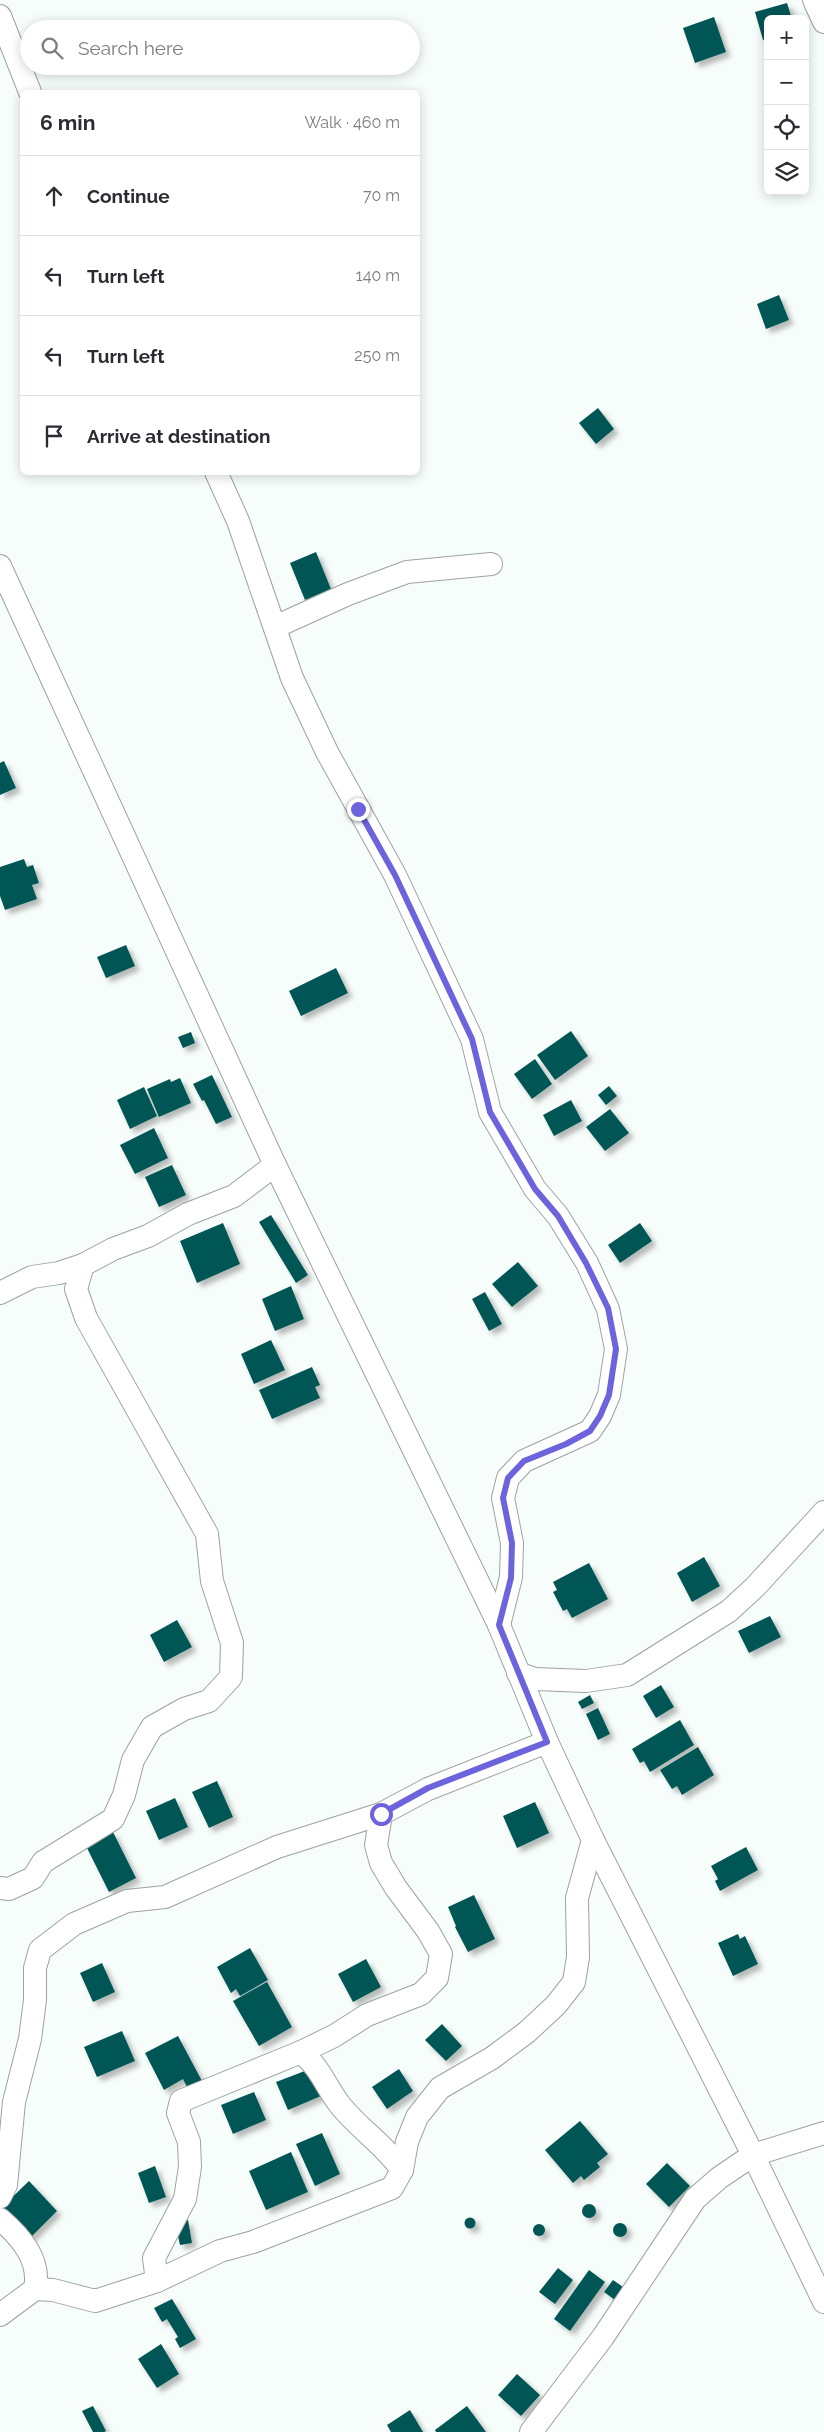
<!DOCTYPE html>
<html lang="en">
<head>
<meta charset="utf-8">
<style>
  body { margin:0; font-family:Raleway,sans-serif; background:#f2f2f3; color:#2b2b33 }
  .controls { position:absolute; right:15px; top:15px; display:grid; overflow:hidden; border-radius:8px; box-shadow:0 2px 12px #0003 }
  .controls button { width:45px; height:45px; display:grid; place-items:center; padding:0; border:0; border-bottom:1px solid #e1e1e2; background:#fff; color:#2b2b33; font:25px sans-serif }
  .stop { position:absolute; width:15px; height:15px; margin:-11px; border:4px solid #6d63dd; border-radius:50%; background:#fff }
  .stop.end { background:#6d63dd; border-color:#fff; box-shadow:0 1px 5px #0008 }
  .list { margin:0; padding:0; list-style:none }
  h2 { display:flex; justify-content:space-between; align-items:center; height:65px; margin:0; padding:0 20px; font-size:21px }
  h2 small { font-size:16px; font-weight:400; color:#7c7c81 }
  .list li { display:grid; grid-template-columns:32px 1fr auto; gap:15px; align-items:center; box-sizing:border-box; height:80px; padding:0 20px; border-top:1px solid #e1e1e2 }
  .list b { display:block; font-size:19px; white-space:nowrap }
  .list em { font-size:16px; font-style:normal; color:#7c7c81 }
  .icon { flex:none; width:28px; height:28px; fill:none; stroke:currentColor; stroke-width:2; stroke-linecap:round; stroke-linejoin:round }
  .map { position:relative; flex:none; width:824px; height:2432px; overflow:hidden }
  .search { position:absolute; background:#fff; box-shadow:0 2px 12px #0003; left:20px; top:20px; width:400px; height:55px; display:flex; align-items:center; gap:12px; box-sizing:border-box; padding:0 18px; border-radius:28px; color:#7c7c81; font-size:19px }
  .panel { position:absolute; background:#fff; box-shadow:0 2px 12px #0003; left:20px; top:90px; width:400px; height:385px; border-radius:8px }
  .map>svg:first-child { display:block }
  .building { fill:#005655; filter:url(#shadow) }
  .lines { fill:none; stroke-linecap:round; stroke-linejoin:round }
  .minor-casing { stroke:#9da2a0; stroke-width:24 }
  .minor { stroke:#fff; stroke-width:22 }
  .route { stroke:#6d63dd; stroke-width:6 }
</style>
</head>
<body>
<div class="map">
<svg width="824" height="2432" viewBox="0 0 824 2432">
  <defs>
    <filter id="shadow"><feDropShadow dx="4.5" dy="4.5" stdDeviation="2.5" flood-color="#0004"/></filter>
  </defs>
  <rect width="100%" height="100%" fill="#f7fdfa"/>
  <g class="building">
    <polygon points="787,3 792,19 768,19 768,39 763,40 755,12"/>
    <polygon points="714,17 726,52 695,63 683,28"/>
    <polygon points="779,295 789,320 766,329 757,304"/>
    <polygon points="598,408 614,429 596,444 579,423"/>
    <polygon points="316,552 331,589 305,600 290,563"/>
    <polygon points="4,761 16,788 0,795 0,763"/>
    <polygon points="24,859 27,867 33,865 39,883 32,885 37,899 5,910 0,896 0,867"/>
    <polygon points="126,945 135,966 106,978 97,957"/>
    <polygon points="336,968 348,993 301,1016 289,991"/>
    <polygon points="571,1031 588,1056 555,1080 537,1055"/>
    <polygon points="191,1032 195,1043 183,1048 178,1037"/>
    <polygon points="535,1059 552,1084 532,1099 514,1074"/>
    <polygon points="212,1075 232,1117 216,1124 204,1100 202,1101 193,1084"/>
    <polygon points="180,1078 191,1103 159,1117 147,1089 170,1079 171,1082"/>
    <polygon points="609,1086 617,1096 606,1105 598,1095"/>
    <polygon points="144,1087 157,1116 130,1129 117,1100"/>
    <polygon points="571,1100 582,1121 554,1136 543,1115"/>
    <polygon points="610,1109 629,1133 605,1151 586,1127"/>
    <polygon points="154,1128 168,1158 135,1174 120,1145"/>
    <polygon points="172,1165 186,1195 159,1207 145,1177"/>
    <polygon points="271,1215 308,1275 296,1283 259,1222"/>
    <polygon points="223,1223 240,1264 197,1283 180,1241"/>
    <polygon points="640,1223 652,1241 620,1263 608,1245"/>
    <polygon points="518,1262 538,1286 512,1307 492,1284"/>
    <polygon points="291,1286 304,1319 275,1331 262,1299"/>
    <polygon points="485,1292 502,1324 489,1331 472,1299"/>
    <polygon points="271,1340 285,1370 254,1384 241,1354"/>
    <polygon points="312,1367 320,1385 315,1387 320,1398 272,1419 259,1390"/>
    <polygon points="704,1557 720,1586 692,1602 677,1573"/>
    <polygon points="589,1563 608,1599 572,1618 567,1609 563,1611 553,1592 557,1590 553,1582"/>
    <polygon points="770,1616 781,1637 749,1653 738,1631"/>
    <polygon points="177,1620 192,1647 164,1662 150,1635"/>
    <polygon points="661,1685 674,1707 656,1718 643,1696"/>
    <polygon points="590,1695 594,1703 582,1709 578,1702"/>
    <polygon points="598,1708 610,1734 598,1740 586,1714"/>
    <polygon points="680,1720 694,1745 650,1772 644,1761 640,1763 632,1749"/>
    <polygon points="698,1747 714,1775 682,1795 677,1786 672,1789 660,1770"/>
    <polygon points="217,1781 233,1817 209,1828 192,1792"/>
    <polygon points="175,1798 188,1827 159,1840 146,1811"/>
    <polygon points="535,1802 549,1833 517,1848 503,1816"/>
    <polygon points="113,1832 136,1878 109,1892 86,1846"/>
    <polygon points="746,1847 758,1870 720,1891 715,1881 718,1879 711,1866"/>
    <polygon points="474,1895 495,1939 468,1952 455,1927 456,1926 448,1907"/>
    <polygon points="738,1934 740,1939 745,1936 758,1964 733,1976 718,1943"/>
    <polygon points="250,1948 268,1980 240,1996 236,1989 231,1993 217,1967"/>
    <polygon points="366,1959 381,1987 353,2002 338,1974"/>
    <polygon points="102,1963 115,1992 93,2002 80,1973"/>
    <polygon points="267,1982 292,2027 259,2046 233,2001"/>
    <polygon points="442,2024 462,2046 446,2061 425,2040"/>
    <polygon points="122,2031 135,2061 97,2077 84,2047"/>
    <polygon points="178,2036 202,2081 188,2089 183,2079 164,2090 145,2053"/>
    <polygon points="310,2069 321,2096 288,2110 276,2082"/>
    <polygon points="399,2069 413,2091 387,2109 372,2087"/>
    <polygon points="254,2092 266,2120 233,2134 221,2105"/>
    <polygon points="580,2121 608,2154 597,2163 600,2167 584,2180 581,2176 573,2183 545,2150"/>
    <polygon points="322,2133 340,2174 315,2186 296,2144"/>
    <polygon points="291,2152 308,2192 266,2210 249,2171"/>
    <polygon points="667,2163 690,2186 669,2207 646,2184"/>
    <polygon points="155,2166 166,2197 149,2203 138,2173"/>
    <polygon points="29,2181 57,2211 30,2238 1,2208"/>
    <circle cx="589" cy="2211" r="7"/>
    <circle cx="470" cy="2223" r="5.5"/>
    <polygon points="188,2220 192,2243 180,2245 175,2223"/>
    <circle cx="620" cy="2230" r="7"/>
    <circle cx="539" cy="2230" r="6"/>
    <polygon points="558,2268 573,2280 555,2304 539,2292"/>
    <polygon points="589,2270 605,2282 570,2331 554,2319"/>
    <polygon points="613,2280 623,2287 615,2300 604,2292"/>
    <polygon points="172,2299 196,2339 180,2348 175,2339 178,2337 167,2319 162,2322 154,2308"/>
    <polygon points="161,2344 179,2374 157,2388 138,2359"/>
    <polygon points="517,2374 540,2395 521,2416 498,2395"/>
    <polygon points="93,2406 106,2431 104,2432 93,2432 82,2411"/>
    <polygon points="467,2406 486,2432 436,2432 435,2430"/>
    <polygon points="410,2410 423,2432 391,2432 387,2425"/>
  </g>
  <g class="lines">
    <defs>
      <g id="minor">
        <polyline points="814,0 824,22"/>
        <polyline points="0,16 30,92"/>
        <polyline points="216,472 238,521 292,678 327,752 395,875 472,1039 490,1112 535,1189 558,1216 587,1263 608,1309 616,1349 609,1395 600,1416 590,1431 524,1461 508,1478 503,1498 512,1543 511,1577 499,1625"/>
        <polyline points="0,566 275,1165 499,1625 547,1742 593,1840 753,2155 824,2302"/>
        <polyline points="275,627 348,594 407,572 491,564"/>
        <polyline points="0,1293 32,1277 59,1273 83,1265"/>
        <polyline points="518,1673 535,1679 586,1681 627,1675 729,1611 755,1587 824,1512"/>
        <polyline points="0,1888 9,1889 33,1878 43,1862 113,1819 124,1795 133,1760 152,1727 184,1709 209,1701 231,1677 232,1643 212,1581 207,1534 86,1318 76,1289 83,1265 113,1249 148,1236 188,1214 234,1196 275,1165"/>
        <path d="M301,2052c19,15 25,35 39,53 19,24 45,40 62,65"/>
        <polyline points="0,2197 6,2185 14,2102 30,2039 35,2000 35,1968 40,1950 74,1924 127,1901 165,1897 277,1847 381,1814"/>
        <path d="M0,2219c21,18 41,41 35,70"/>
        <polyline points="157,2281 154,2258 185,2199 190,2167 189,2142 178,2113 181,2101 301,2052 334,2036 367,2015 421,1994 437,1978 441,1954 428,1931 396,1888 381,1863 376,1845 381,1814 428,1789 547,1742"/>
        <polyline points="0,2315 35,2289 53,2290 95,2301 157,2281 220,2251 253,2242 392,2188 402,2170 407,2142 417,2117 440,2088 492,2058 527,2032 556,2005 574,1982 578,1957 577,1898 593,1840"/>
        <polyline points="531,2432 603,2337 695,2199 719,2178 753,2155 824,2133"/>
      </g>
    </defs>
    <use href="#minor" class="minor-casing"/>
    <use href="#minor" class="minor"/>
  </g>
  <g class="lines">
    <polyline class="route" points="358,809 395,875 472,1039 490,1112 535,1189 558,1216 586,1263 608,1308 616,1349 609,1395 600,1416 590,1431 566,1444 524,1461 508,1478 503,1498 512,1543 511,1578 499,1625 547,1742 428,1788 381,1814"/>
  </g>
</svg>
<div class="controls">
<button>+</button>
<button>−</button>
<button><svg class="icon" aria-label="locate" viewBox="0 0 24 24"><circle cx="12" cy="12" r="6"/><path d="M12 2v4M12 18v4M2 12h4M18 12h4"/></svg></button>
<button><svg class="icon" aria-label="layers" viewBox="0 0 24 24"><path d="M12 4l9 5-9 5-9-5zM3 14l9 5 9-5"/></svg></button>
</div>
<div class="stop" style="left:381px;top:1814px"></div>
<div class="stop end" style="left:358px;top:809px"></div>
<div class="search"><svg class="icon" aria-label="search" viewBox="0 0 24 24"><circle cx="10" cy="10" r="6"/><path d="M15 15l6 6"/></svg>Search here</div>
<section class="panel">
<h2>6 min<small>Walk · 460 m</small></h2>
<ul class="list">
<li><svg class="icon" aria-label="ahead" viewBox="0 0 24 24"><path d="M12 20V5M6 11l6-6 6 6"/></svg><div><b>Continue</b></div><em>70 m</em></li>
<li><svg class="icon" aria-label="left" viewBox="0 0 24 24"><path d="M17 20v-9H6M10 6l-5 5 5 5"/></svg><div><b>Turn left</b></div><em>140 m</em></li>
<li><svg class="icon" aria-label="left" viewBox="0 0 24 24"><path d="M17 20v-9H6M10 6l-5 5 5 5"/></svg><div><b>Turn left</b></div><em>250 m</em></li>
<li><svg class="icon" aria-label="arrive" viewBox="0 0 24 24"><path d="M6 21V4h12l-3 4 3 4H6"/></svg><div><b>Arrive at destination</b></div></li>
</ul>
</section>
</div>
</body>
</html>
